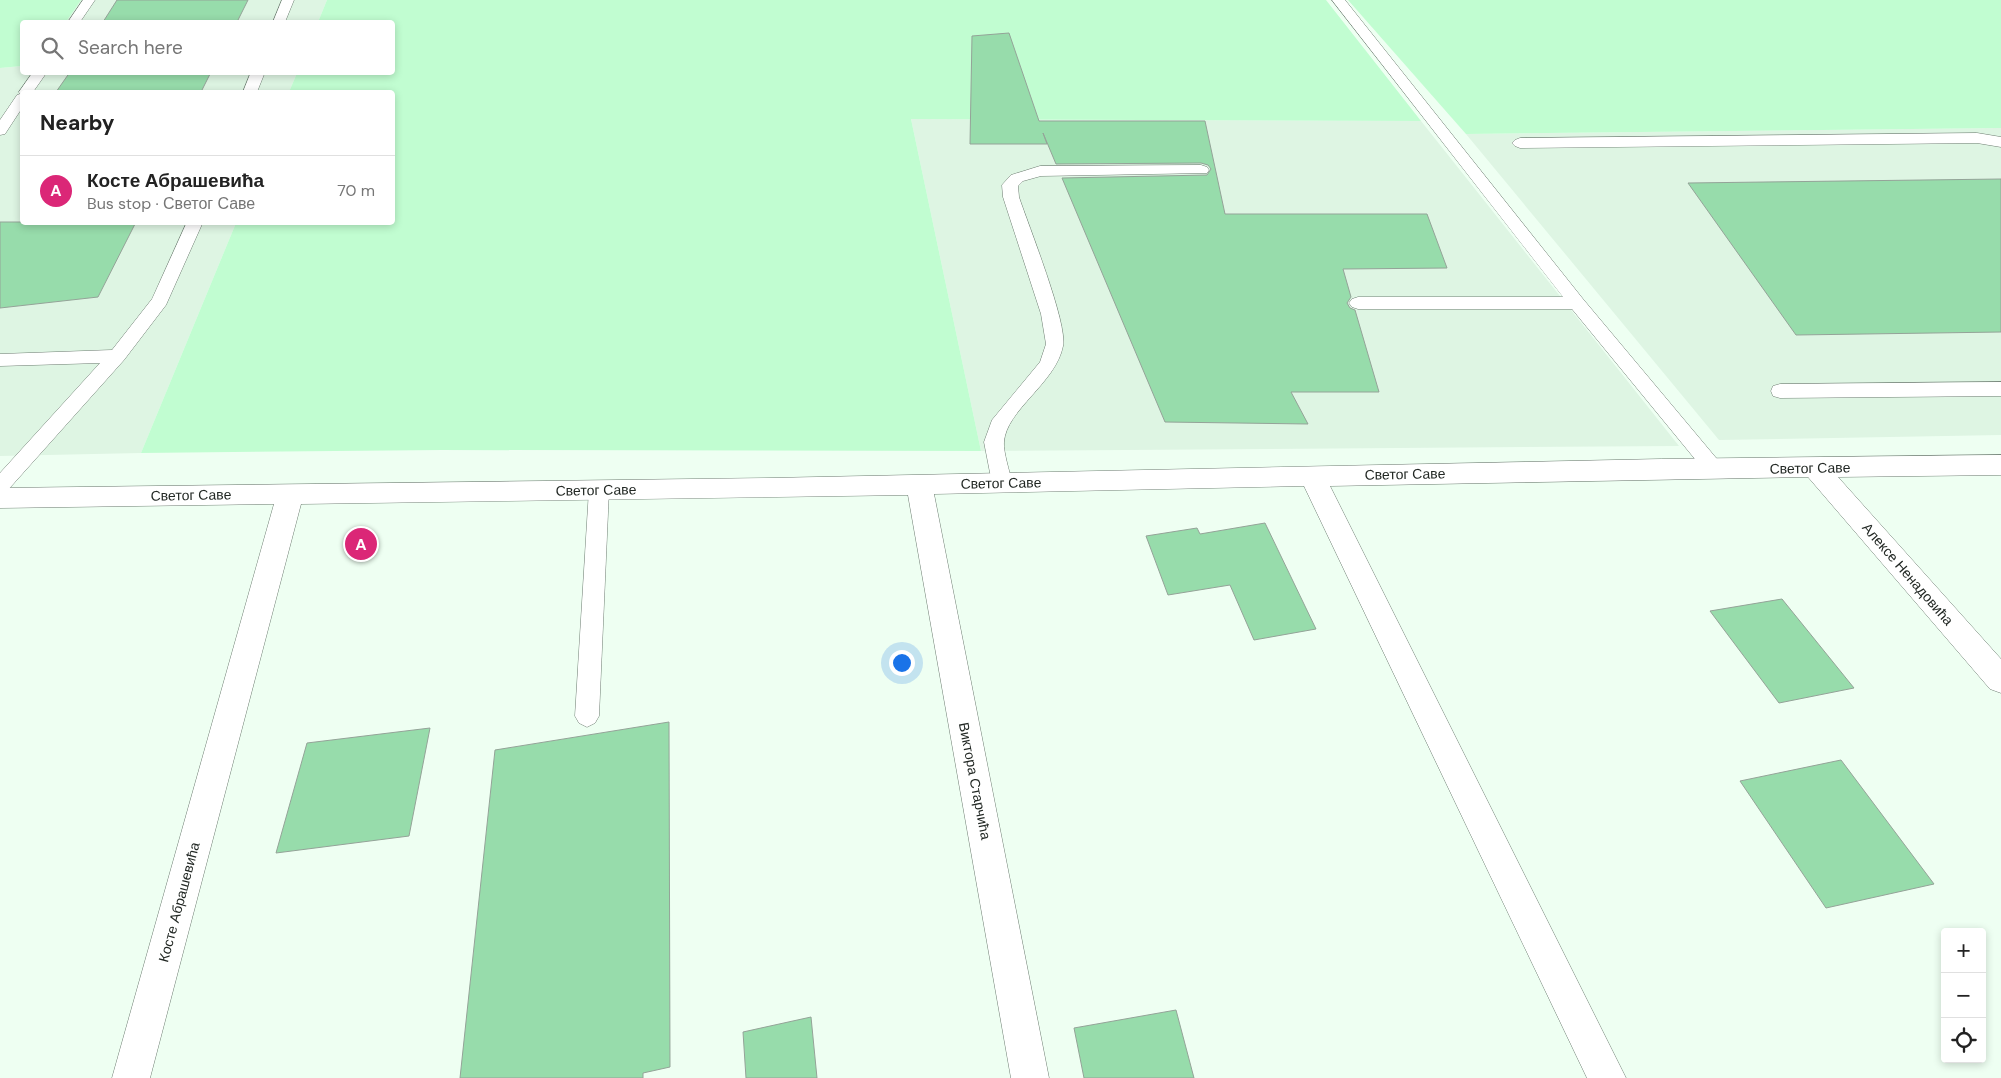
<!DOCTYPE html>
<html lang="en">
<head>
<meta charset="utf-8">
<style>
  body { margin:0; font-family:"DM Sans",sans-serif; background:#f2f2f2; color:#222 }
  .controls { position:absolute; right:15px; bottom:15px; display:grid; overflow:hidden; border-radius:5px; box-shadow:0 2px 8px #0003 }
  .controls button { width:45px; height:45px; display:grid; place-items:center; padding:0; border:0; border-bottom:1px solid #e0e0e0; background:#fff; color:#222; font:25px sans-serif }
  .you { position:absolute; left:901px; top:662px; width:18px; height:18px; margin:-12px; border:4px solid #fff; border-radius:50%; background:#1a73e8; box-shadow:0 0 0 8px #1a73e833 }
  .badge { display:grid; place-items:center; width:32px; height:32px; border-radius:50%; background:#db2777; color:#fff; font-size:16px; font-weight:700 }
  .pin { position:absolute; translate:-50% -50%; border:2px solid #fff; box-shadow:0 1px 5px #0006 }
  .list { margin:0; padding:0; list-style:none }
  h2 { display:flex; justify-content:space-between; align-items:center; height:65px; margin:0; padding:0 20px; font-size:21px }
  h2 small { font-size:16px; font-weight:400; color:#767676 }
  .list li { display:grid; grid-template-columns:32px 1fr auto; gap:15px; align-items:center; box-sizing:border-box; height:70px; padding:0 20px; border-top:1px solid #e0e0e0 }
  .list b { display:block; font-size:19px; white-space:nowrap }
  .list p { margin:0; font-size:16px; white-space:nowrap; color:#767676 }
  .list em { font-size:16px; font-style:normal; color:#767676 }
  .icon { flex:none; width:28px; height:28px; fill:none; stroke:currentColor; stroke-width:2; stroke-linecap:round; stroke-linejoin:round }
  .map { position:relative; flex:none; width:2001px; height:1078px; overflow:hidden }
  .search { position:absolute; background:#fff; box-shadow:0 2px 8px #0003; left:20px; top:20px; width:375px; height:55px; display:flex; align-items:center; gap:12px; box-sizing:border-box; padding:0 18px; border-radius:5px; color:#767676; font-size:19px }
  .panel { position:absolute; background:#fff; box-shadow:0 2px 8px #0003; left:20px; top:90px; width:375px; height:135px; border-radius:5px }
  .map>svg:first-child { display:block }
  .built { fill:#def5e3 }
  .green { fill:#c1fdd1 }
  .building { fill:#97dcab; stroke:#94a398 }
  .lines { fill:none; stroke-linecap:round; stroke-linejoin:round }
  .service-casing { stroke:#6e7d72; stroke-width:1 }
  .minor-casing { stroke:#6e7d72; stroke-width:1 }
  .service { fill:#fff; fill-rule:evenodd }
  .minor { fill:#fff; fill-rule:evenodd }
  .labels { text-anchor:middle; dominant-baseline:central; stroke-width:4; stroke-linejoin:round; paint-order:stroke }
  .street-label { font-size:14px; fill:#222824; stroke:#fff }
</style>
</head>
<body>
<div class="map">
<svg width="2001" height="1078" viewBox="0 0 2001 1078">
  <rect width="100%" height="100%" fill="#eefff2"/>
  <g class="built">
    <polygon points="81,0 327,0 318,22 66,22"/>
    <polygon points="22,66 22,72 297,73 289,92 22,92 22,222 236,223 141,453 0,456 0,68"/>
    <polygon points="911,119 1421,121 1679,446 981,451"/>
    <polygon points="2001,128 2001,435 1719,440 1466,134"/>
  </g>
  <g class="green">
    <polygon points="0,0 81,0 66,22 22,22 22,66 0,68"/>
    <polygon points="327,0 1326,0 1421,121 911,119 981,451 442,450 141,453 236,223 392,222 392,92 289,92 297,73 392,72 392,22 318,22"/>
    <polygon points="1348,0 2001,0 2001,128 1466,134"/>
  </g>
  <g class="building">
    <polygon points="117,0 248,0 237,22 103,22"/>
    <polygon points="1009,33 1039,121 1205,121 1225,214 1427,214 1447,268 1343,269 1351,297 1347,303 1350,308 1355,310 1379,392 1291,392 1308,424 1165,422 1062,178 1207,175 1211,169 1208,165 1201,163 1056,164 1043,133 1047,144 970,144 972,36"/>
    <polygon points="70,72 211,72 201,92 56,92"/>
    <polygon points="2001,179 2001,332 1796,335 1688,183"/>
    <polygon points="0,222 136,222 98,297 0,308"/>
    <polygon points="1265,523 1316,629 1254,640 1230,585 1168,595 1146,536 1197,528 1200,534"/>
    <polygon points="1782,599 1854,688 1779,703 1710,611"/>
    <polygon points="669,722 670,1067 643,1073 643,1078 460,1078 495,750"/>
    <polygon points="430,728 409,836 276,853 307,743"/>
    <polygon points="1841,760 1934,884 1826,908 1740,781"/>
    <polygon points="1176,1010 1194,1078 1084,1078 1074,1028"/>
    <polygon points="811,1017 817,1078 746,1078 743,1032"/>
  </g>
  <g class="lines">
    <defs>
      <g id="service">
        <polygon points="83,0 95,0 80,22 68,22"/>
        <polygon points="282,0 294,0 285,22 273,22"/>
        <polygon points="1332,0 1345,0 1583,299 1722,465 1725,470 1722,475 1715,477 1708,475 1572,309 1358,309 1352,307 1349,303 1352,299 1358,297 1563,297"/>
        <polygon points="33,72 47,72 33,92 22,92 22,108 5,134 0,135 0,120 17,95 20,94 19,92"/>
        <polygon points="251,72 265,72 257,92 243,92"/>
        <polygon points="1977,133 2001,137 2001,147 1977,143 1520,148 1515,146 1512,143 1515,140 1520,138"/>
        <path d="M1201,165l6,2 2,3 -2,3 -166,3 -18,5 -5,5 1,11c9,27 49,127 44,149 -7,37 -57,64 -59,96 -1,10 6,30 8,41l-3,5 -7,3 -7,-3 -3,-5 -8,-41 8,-22 48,-58 6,-18 -5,-30 -38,-117 -1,-12 9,-10 29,-9z"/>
        <polygon points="187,222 203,222 166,305 124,360 7,491 0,494 0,473 100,363 0,366 0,354 112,350 152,299"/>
        <polygon points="2001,382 2001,396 1780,398 1773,396 1771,391 1773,386 1780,384"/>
        <polygon points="599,482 606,485 609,490 599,716 595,723 587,727 579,723 575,716 589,490 592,485"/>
      </g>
      <polygon id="minor" points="2001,455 2001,475 1838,477 2001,659 2001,693 1990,689 1808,477 1330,486 1626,1078 1587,1078 1304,486 934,494 1049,1078 1011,1078 908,495 301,504 150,1078 112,1078 274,504 0,508 0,488 770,478 1661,459"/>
    </defs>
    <use href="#service" class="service-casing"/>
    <use href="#minor" class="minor-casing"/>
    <use href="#service" class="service"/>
    <use href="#minor" class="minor"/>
  </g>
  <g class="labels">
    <g class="street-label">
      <text transform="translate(1810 468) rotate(-1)">Светог Саве</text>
      <text transform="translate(1405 474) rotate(-1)">Светог Саве</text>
      <text transform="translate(1001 483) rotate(-1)">Светог Саве</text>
      <text transform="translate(596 490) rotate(-1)">Светог Саве</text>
      <text transform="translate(191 495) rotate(-1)">Светог Саве</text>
      <text transform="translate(1908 574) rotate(49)">Алексе Ненадовића</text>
      <text transform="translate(975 781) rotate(79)">Виктора Старчића</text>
      <text transform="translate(179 902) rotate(-75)">Косте Абрашевића</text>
    </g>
  </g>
</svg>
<div class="controls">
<button>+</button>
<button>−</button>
<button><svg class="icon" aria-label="locate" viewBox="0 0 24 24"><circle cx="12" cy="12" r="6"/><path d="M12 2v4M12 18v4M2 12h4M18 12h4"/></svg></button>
</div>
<div class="you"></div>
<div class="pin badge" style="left:361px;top:544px">A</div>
<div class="search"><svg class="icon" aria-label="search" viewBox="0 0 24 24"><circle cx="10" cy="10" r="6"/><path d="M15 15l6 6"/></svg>Search here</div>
<section class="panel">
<h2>Nearby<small></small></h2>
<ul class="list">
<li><span class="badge">A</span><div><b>Косте Абрашевића</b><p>Bus stop · Светог Саве</p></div><em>70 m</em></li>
</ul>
</section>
</div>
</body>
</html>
